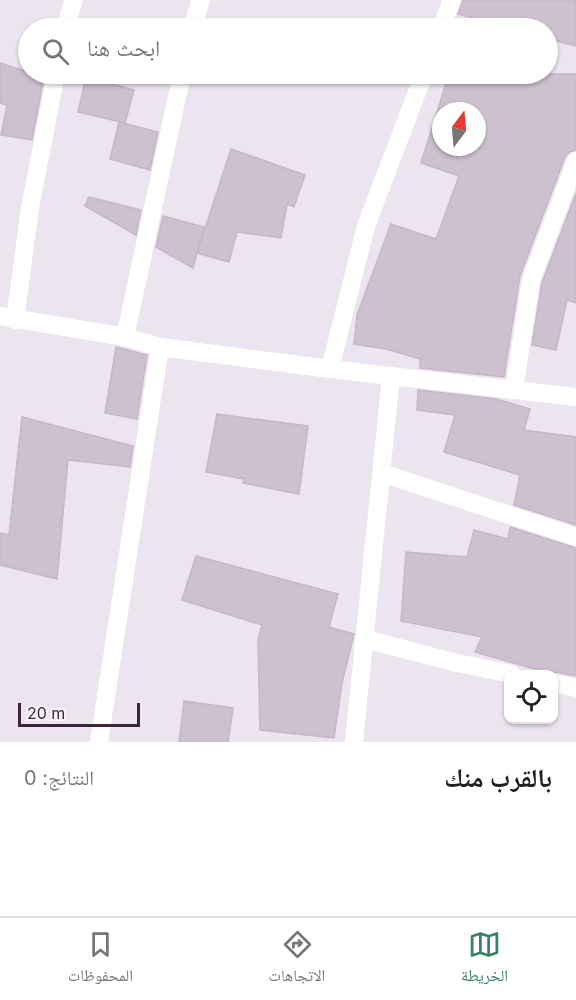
<!DOCTYPE html>
<html lang="ar">
<head>
<meta charset="utf-8">
<style>
  body { margin:0; font-family:Inter,"Noto Naskh Arabic",sans-serif; background:#f6f6f6; color:#222; direction:rtl }
  .controls { position:absolute; right:18px; bottom:18px; display:grid; overflow:hidden; border-radius:12px; box-shadow:0 2px 4px #0004 }
  .controls button { width:54px; height:54px; display:grid; place-items:center; padding:0; border:0; border-bottom:2px solid #e0e0e0; background:#fff; color:#222; font:30px sans-serif }
  .compass { position:absolute; left:432px; top:102px; width:54px; height:54px; border-radius:50%; background:#fff; box-shadow:0 2px 4px #0004; rotate:16deg }
  .scale { position:absolute; left:18px; bottom:15px; width:122px; box-sizing:border-box; padding-left:6px; border:3px solid #40223f; border-top:0; font-size:16px; line-height:21px; white-space:nowrap; color:#40223f; -webkit-text-stroke:4px #f9f4fa; paint-order:stroke }
  .list { margin:0; padding:0; list-style:none }
  h2 { display:flex; justify-content:space-between; align-items:center; height:78px; margin:0; padding:0 24px; font-size:26px }
  h2 small { font-size:20px; font-weight:400; color:#767676 }
  .icon { flex:none; width:33px; height:33px; fill:none; stroke:currentColor; stroke-width:2; stroke-linecap:round; stroke-linejoin:round }
  .map { position:relative; flex:none; width:576px; height:742px; overflow:hidden; direction:ltr }
  .search { position:absolute; background:#fff; box-shadow:0 2px 4px #0004; left:18px; right:18px; top:18px; height:66px; display:flex; align-items:center; gap:15px; box-sizing:border-box; padding:0 21px; border-radius:33px; color:#767676; font-size:22px }
  .sheet { height:174px; background:#fff }
  nav { display:flex; justify-content:space-around; align-items:center; box-sizing:border-box; height:84px; border-top:2px solid #e0e0e0; background:#fff; font-size:16px; color:#767676 }
  nav a { display:grid; justify-items:center; gap:3px }
  nav .on { color:#3b8263 }
  .map>svg:first-child { display:block }
  .building { fill:#cdc0cf; stroke:#c6b6c8; stroke-width:1.5; fill-rule:evenodd }
  .lines { fill:none; stroke-linecap:round; stroke-linejoin:round }
  .street { stroke:#fff; stroke-width:18 }
</style>
</head>
<body>
<div class="map">
<svg width="576" height="742" viewBox="0 0 576 742">
  <rect width="100%" height="100%" fill="#ece4ee"/>
  <g class="building">
    <polygon points="463,0 576,0 576,46 548,39 548,28 510,28 458,14"/>
    <polygon points="0,63 44,77 32,140 1,135 7,105 0,103"/>
    <path d="M449,74h127v76l-7,2 -4,5 -45,119 -16,101 -84,-9v-9l-34,-10 -32,-5 3,-29 34,-91 45,15 23,-63 -38,-13zM441,111h36v36h-36z"/>
    <polygon points="86,77 134,90 125,123 78,112"/>
    <polygon points="119,122 158,132 150,170 110,159"/>
    <polygon points="231,149 305,175 294,207 287,204 281,238 237,232 229,262 197,253"/>
    <polygon points="576,193 576,303 567,300 556,350 532,345 542,283"/>
    <polygon points="89,197 141,210 136,235 85,206"/>
    <polygon points="163,216 204,227 193,268 156,247"/>
    <polygon points="116,347 147,355 137,419 105,413"/>
    <polygon points="418,390 496,399 530,409 524,430 576,437 576,525 514,505 520,475 444,452 455,415 417,410"/>
    <polygon points="217,414 308,426 299,494 243,483 244,479 206,472"/>
    <polygon points="22,417 133,446 130,467 68,460 57,579 0,565 0,533 9,535"/>
    <polygon points="510,527 576,548 576,676 556,672 549,673 475,652 482,637 401,621 406,552 467,557 474,530 508,539"/>
    <polygon points="196,556 338,594 329,627 354,634 342,683 334,738 260,730 258,640 262,625 182,600"/>
    <polygon points="184,701 233,708 228,742 179,742"/>
  </g>
  <g class="lines">
    <g class="street">
      <polyline points="65,28 74,0"/>
      <polyline points="192,28 201,0"/>
      <polyline points="441,28 452,0"/>
      <polyline points="0,316 125,337 160,347 330,369 576,397"/>
      <polyline points="15,320 30,208 56,74"/>
      <polyline points="125,337 182,74"/>
      <polyline points="330,369 366,226 424,74"/>
      <polyline points="514,390 531,280 576,161"/>
      <polyline points="382,473 576,537"/>
      <polyline points="365,639 457,663 512,674"/>
      <polyline points="554,683 576,688"/>
      <polyline points="99,742 160,347"/>
      <polyline points="354,742 391,376"/>
    </g>
  </g>
</svg>
<div class="controls">
<button><svg class="icon" aria-label="locate" viewBox="0 0 24 24"><circle cx="12" cy="12" r="6"/><path d="M12 2v4M12 18v4M2 12h4M18 12h4"/></svg></button>
</div>
<svg class="compass" viewBox="-18 -18 36 36"><path d="M0-13l5 13h-10z" fill="#e53935"/><path d="M0 13l5-13h-10z" fill="#767676"/></svg>
<div class="scale">20 m</div>
<div class="search"><svg class="icon" aria-label="search" viewBox="0 0 24 24"><circle cx="10" cy="10" r="6"/><path d="M15 15l6 6"/></svg>ابحث هنا</div>
</div>
<section class="sheet">
<h2>بالقرب منك<small>النتائج: 0</small></h2>
<ul class="list">
</ul>
</section>
<nav>
<a class="on"><svg class="icon" aria-label="map" viewBox="0 0 24 24"><path d="M3 6l6-2 6 2 6-2v14l-6 2-6-2-6 2zM9 4v14M15 6v14"/></svg>الخريطة</a>
<a><svg class="icon" aria-label="directions" viewBox="0 0 24 24"><path d="M12 3l9 9-9 9-9-9zM9 14v-3h6M13 9l2 2-2 2"/></svg>الاتجاهات</a>
<a><svg class="icon" aria-label="saved" viewBox="0 0 24 24"><path d="M7 4h10v16l-5-4-5 4z"/></svg>المحفوظات</a>
</nav>
</body>
</html>
